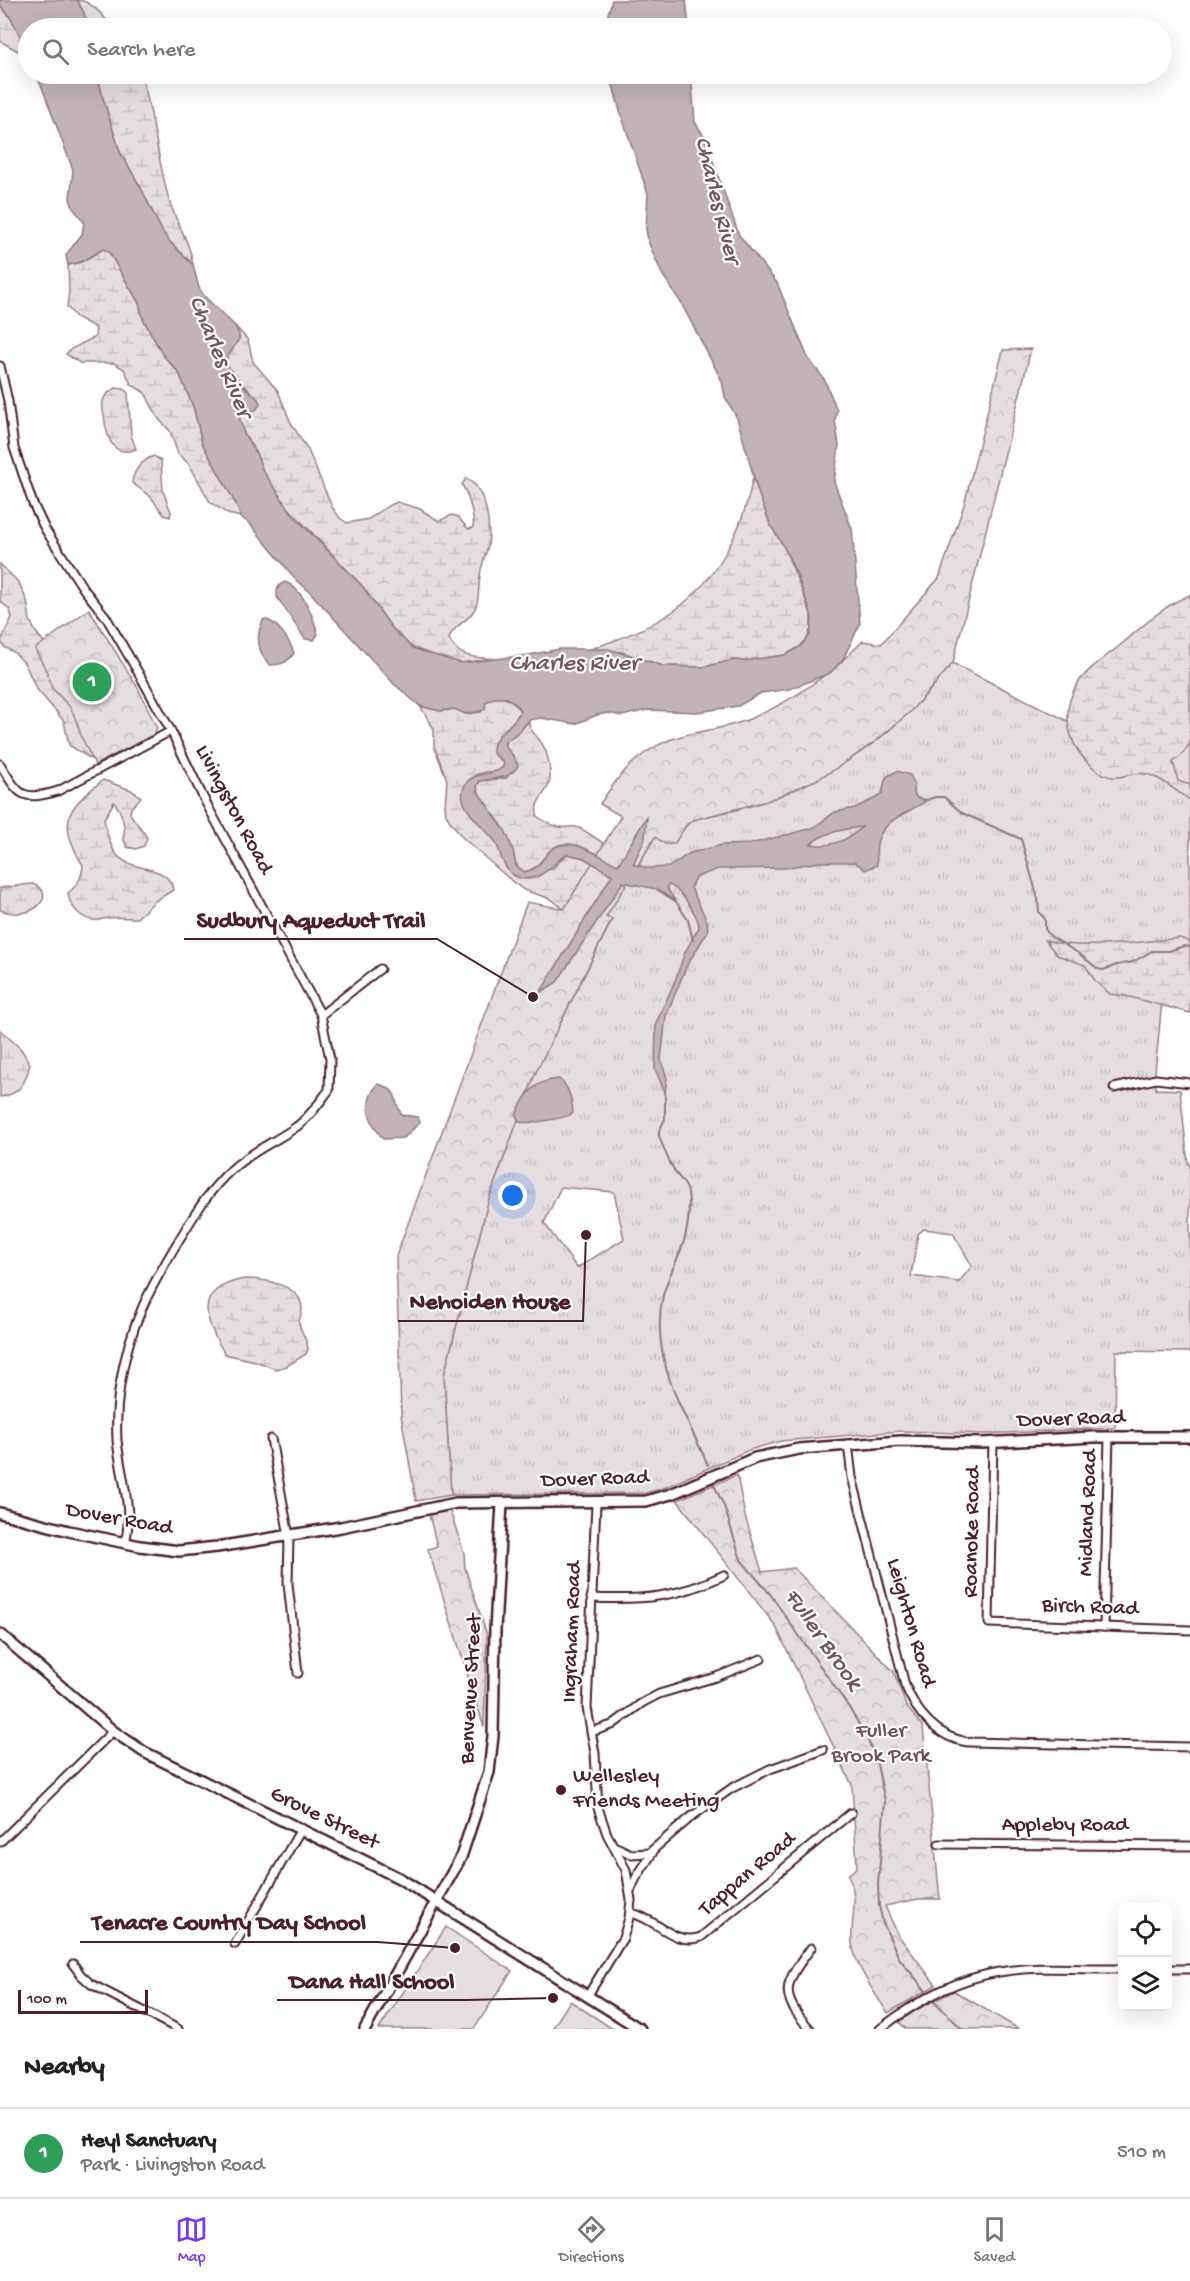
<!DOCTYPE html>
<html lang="en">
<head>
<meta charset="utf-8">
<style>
  body { margin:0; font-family:"Gochi Hand",sans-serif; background:#f6f6f6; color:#222 }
  .controls { position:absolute; right:18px; bottom:18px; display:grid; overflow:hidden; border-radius:9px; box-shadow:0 6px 24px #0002 }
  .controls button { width:54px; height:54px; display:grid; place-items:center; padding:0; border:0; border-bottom:2px solid #e0e0e0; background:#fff; color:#222; font:30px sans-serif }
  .scale { position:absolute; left:18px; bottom:15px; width:130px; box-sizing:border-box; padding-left:6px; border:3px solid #4a1f2b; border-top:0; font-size:16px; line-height:21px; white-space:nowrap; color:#4a1f2b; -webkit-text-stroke:4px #fff; paint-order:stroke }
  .you { position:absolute; left:513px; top:1196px; width:21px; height:21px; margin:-15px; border:4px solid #fff; border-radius:50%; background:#1a73e8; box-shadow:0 0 0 9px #1a73e833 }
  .badge { display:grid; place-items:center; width:39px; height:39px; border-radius:50%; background:#7c3aed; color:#fff; font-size:20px; font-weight:700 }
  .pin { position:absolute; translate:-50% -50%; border:3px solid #fff; box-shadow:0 2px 6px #0006 }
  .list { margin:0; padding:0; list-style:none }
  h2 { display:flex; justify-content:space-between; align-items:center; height:78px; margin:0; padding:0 24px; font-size:26px }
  h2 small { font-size:20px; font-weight:400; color:#767676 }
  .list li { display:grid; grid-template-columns:39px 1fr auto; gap:18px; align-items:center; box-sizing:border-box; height:90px; padding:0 24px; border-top:2px solid #e0e0e0 }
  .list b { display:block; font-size:22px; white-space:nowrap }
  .list p { margin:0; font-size:20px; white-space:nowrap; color:#767676 }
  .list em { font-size:20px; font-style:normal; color:#767676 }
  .icon { flex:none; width:33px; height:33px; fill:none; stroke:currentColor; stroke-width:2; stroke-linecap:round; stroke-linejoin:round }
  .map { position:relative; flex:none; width:1190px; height:2029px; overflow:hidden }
  .search { position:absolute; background:#fff; box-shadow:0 6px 24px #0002; left:18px; right:18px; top:18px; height:66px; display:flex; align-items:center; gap:15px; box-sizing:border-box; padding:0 21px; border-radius:33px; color:#767676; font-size:22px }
  .sheet { height:168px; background:#fff }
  nav { display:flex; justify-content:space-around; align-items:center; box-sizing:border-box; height:84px; border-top:2px solid #e0e0e0; background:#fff; font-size:16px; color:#767676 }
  nav a { display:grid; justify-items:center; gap:3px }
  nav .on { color:#7c3aed }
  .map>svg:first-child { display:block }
  .grass { fill:url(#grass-tufts); stroke:#987e86; stroke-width:1.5; fill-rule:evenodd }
  .wetland { fill:url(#wetland-marsh); stroke:#987e86; stroke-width:1.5 }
  .park { fill:url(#park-crowns); stroke:#987e86; stroke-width:1.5 }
  .garden { fill:#e5dee0; stroke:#987e86; stroke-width:1.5 }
  .water { fill:#c1b3b6; stroke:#91787e; stroke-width:1.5; fill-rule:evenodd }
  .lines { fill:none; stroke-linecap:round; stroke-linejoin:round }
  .stream { stroke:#91787e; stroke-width:2 }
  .minor-casing { stroke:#4a1f2b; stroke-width:11 }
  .tertiary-casing { stroke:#4a1f2b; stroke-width:14 }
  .minor { stroke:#fff; stroke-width:7 }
  .tertiary { stroke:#fff; stroke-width:9 }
  .poi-dot { fill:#4a1f2b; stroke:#fff; stroke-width:2 }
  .labels { text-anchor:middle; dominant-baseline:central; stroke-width:4.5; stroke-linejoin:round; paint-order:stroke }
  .street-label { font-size:22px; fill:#4a1f2b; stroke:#fff }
  .park-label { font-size:22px; fill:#714f58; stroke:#fff }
  .poi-label { font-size:22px; fill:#4a1f2b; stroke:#fff; text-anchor:start }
  .water-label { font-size:24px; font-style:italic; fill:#74535c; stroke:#fff }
  .leader { fill:none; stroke:#4a1f2b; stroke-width:2 }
  .callout-dot { fill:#4a1f2b; stroke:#fff; stroke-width:2 }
  .callout-label { font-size:24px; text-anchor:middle; font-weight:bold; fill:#4a1f2b; stroke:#fff; stroke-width:4.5; stroke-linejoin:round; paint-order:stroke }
</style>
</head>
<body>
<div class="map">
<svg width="1190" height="2029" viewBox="0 0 1190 2029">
  <defs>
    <pattern id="grass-tufts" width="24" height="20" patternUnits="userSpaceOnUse" patternTransform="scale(1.5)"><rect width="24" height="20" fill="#e5dee0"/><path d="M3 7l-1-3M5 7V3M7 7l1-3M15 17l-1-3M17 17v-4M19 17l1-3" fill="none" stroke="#c6bec0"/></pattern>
    <pattern id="wetland-marsh" width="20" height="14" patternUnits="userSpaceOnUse" patternTransform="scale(1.5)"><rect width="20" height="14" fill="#e5dee0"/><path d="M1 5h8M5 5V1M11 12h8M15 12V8" fill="none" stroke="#c6bec0"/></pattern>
    <pattern id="park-crowns" width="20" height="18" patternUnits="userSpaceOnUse" patternTransform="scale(1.5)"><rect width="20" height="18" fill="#e5dee0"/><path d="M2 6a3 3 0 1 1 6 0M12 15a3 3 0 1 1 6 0" fill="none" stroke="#c6bec0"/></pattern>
  </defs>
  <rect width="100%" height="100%" fill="#fff"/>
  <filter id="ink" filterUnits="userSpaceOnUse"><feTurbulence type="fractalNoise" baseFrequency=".0167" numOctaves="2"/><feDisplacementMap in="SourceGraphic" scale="12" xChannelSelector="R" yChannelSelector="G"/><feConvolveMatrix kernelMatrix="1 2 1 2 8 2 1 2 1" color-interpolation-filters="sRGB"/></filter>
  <g filter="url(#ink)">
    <path class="grass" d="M952,663l199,100 39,-32v234l-24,-5 -11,113 1,16 24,1 8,74 2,1v187l-74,-1 -1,77 -131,6 -83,-3 -120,10 -32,9 -83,37 -20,6 -195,2 -7,-120 45,-177 46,-124 77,-154 -7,-2 50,-81 29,-9 8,-8 8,-3c101,-15 191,-72 252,-154zM561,1187l53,5 10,47 -47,29 -33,-45zM924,1229l29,4 19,33 -13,16 -48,-6 7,-42z"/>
    <g class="wetland">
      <path d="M77,0c15,0 28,19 37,28h-26l-4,-15z"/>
      <path d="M0,5c11,13 25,31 25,50l-25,-14z"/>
      <path d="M98,74h43c13,41 16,84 28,126 7,23 21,41 24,65l-23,-23 -8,-11 -22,-45 -20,-34 -18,-57z"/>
      <polygon points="103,249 109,252 139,303 143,319 163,355 179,373 194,409 202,443 236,504 241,517 228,514 210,502 189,464 178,454 170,431 158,418 145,393 131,384 124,369 114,363 80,363 66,354 71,349 95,337 96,328 76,317 67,307 69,291 68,265 81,262"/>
      <path d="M235,326l13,14 5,22 25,29 13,32 17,27 24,57 8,11 7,5 22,-4 19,-13 9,-4 23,7 19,12 13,-6 6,2 10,12 5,-1c2,-10 -5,-35 -11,-43l4,-7c20,10 25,47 22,67 -2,10 -7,20 -8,31 -2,12 0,26 -7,36 -7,10 -21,15 -24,27 10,20 26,18 47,20l-35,4 -12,-2 -36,-13 -9,-8 -13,-13 -28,-40 -80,-85 -20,-31 -7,-18 -12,-19 -5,-18 2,-4 10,-1 7,-12 -25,-25 -5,-7 -2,-8 13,-20z"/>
      <path d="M116,388l8,1 4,4 3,42 5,14c-25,10 -30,-15 -32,-34 -1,-4 -2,-10 -1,-14 2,-7 8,-10 13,-13z"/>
      <path d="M154,456l7,5 2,30 8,21 -1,5 -6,-2 -13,-18 -19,-14c1,-12 10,-23 22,-27z"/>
      <path d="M753,478l18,48 13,21 27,66v15l-5,14 -6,5 -15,8 -42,6 -10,-1 -29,7 -41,-1 -41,-14 -31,-3c28,-10 59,-21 84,-39 43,-31 68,-81 78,-132z"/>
      <polygon points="0,564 19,583 27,601 30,620 35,631 47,646 95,756 91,759 69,745 64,721 36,688 25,664 15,653 4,647 1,641 12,617 9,609 0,601"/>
      <path d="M1190,595v148l-8,12 -9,7 5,19 12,4v15c-14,-8 -27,-22 -43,-26 -19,-5 -29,13 -52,-5 -27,-21 -36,-57 -17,-86 11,-16 31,-28 45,-40 21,-18 41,-38 67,-48z"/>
      <path d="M501,697l11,4 8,10 -5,10 -12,10 -10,22 12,11 -6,7 -14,1 -9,3 -13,21c5,18 19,28 30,42 9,11 11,25 20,37l39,-6 15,-15 17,4 20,12 -39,40 -14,-11 -27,-9 -10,-7 -51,-45 -13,-17 -4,-7 -1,-9 2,-25 -13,-34v-17l-14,-23 20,5 14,-2 12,5 15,-2 7,-13z"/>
      <path d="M529,720c-1,10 6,13 11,21 7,9 11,25 10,37 0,16 -19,22 -12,39 6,4 14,9 22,10 7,1 12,-2 19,1 13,6 25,16 36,24l-10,7c-12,-7 -24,-15 -39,-15 -22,-1 -24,32 -46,27 -8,-10 -7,-24 -13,-36 -7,-18 -26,-29 -30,-49l3,-5 27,-3 6,-22 -9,-10 1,-4 16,-12z"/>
      <path d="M103,780l28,10 10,7 -10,11 -1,5c5,10 12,15 17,25l-3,8 -8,3 -9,-2 -4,-9c4,-10 -2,-28 -9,-36l-10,17c2,11 5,27 13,36 17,19 52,8 56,35l-18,11 -18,17c-10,0 -20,-1 -30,0 -5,1 -9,3 -14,2 -13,-1 -24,-15 -25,-27 10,-8 14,-16 15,-28 -5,-7 -8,-14 -11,-22 -13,-31 9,-45 31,-63z"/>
      <path d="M32,884c27,8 3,39 -32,26v-22z"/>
      <path d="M1180,938l10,4v71l-64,-17 -16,-2 -14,-12 -11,-17 -28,-10 -12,-15c35,11 97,2 135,-2z"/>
      <path d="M0,1030l21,19 9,15c-4,18 -10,31 -30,33z"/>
      <path d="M244,1279c18,0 58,5 58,30 0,5 -3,9 -3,14 2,10 9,17 9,27l-2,4 -19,12 -11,3 -21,-8 -30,-7c-22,-35 -32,-65 19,-75z"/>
    </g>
    <g class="park">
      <path d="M1031,349l-78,314 -43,49 -34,29 -39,27 -21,12 -49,21 -74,19 -6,4 -13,20h-9l-10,-7 -49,80 6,2 -77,155 -46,124 -45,177 7,120 -35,6 -15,-86 -5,-159 131,-354 37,7 57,-93 -21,-12c21,-34 45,-59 85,-69 21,-5 42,-7 62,-15 46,-18 82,-45 116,-79l18,3 58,-66 25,-73 39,-155z"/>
      <polygon points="89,609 138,688 157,728 153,735 95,765 82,738 74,715 69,706 52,688 47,672 35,649"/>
      <path d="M737,1475l8,41 17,56 32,-4 100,104 12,34 17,21 17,172h-22l-33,7 13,29 38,50 -48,28c-12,-17 -34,-50 -36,-70 -2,-25 8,-42 -4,-68l9,-8 -5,-82 -77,-160 -98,-125z"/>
      <polygon points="450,1511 464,1553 465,1568 487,1635 484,1727 428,1549 437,1546 429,1515"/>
      <polygon points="954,1991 1019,2029 906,2029 899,2022 920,2008"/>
    </g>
    <g class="garden">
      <polygon points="446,1927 512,1971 474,2029 379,2029"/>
      <polygon points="570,2001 613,2029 552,2029"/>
    </g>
    <g class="water">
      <polygon points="0,0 77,0 84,13 88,28 28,28 28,62 25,55 25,46 11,18 0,5"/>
      <polygon points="612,0 686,0 689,28 604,28"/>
      <path d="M35,74h63l4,21 18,57 20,34 22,45 8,11 23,23 6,23 6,9 30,29 4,8v5l-13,20c3,17 20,29 32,40l2,5 -4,6h-12l-5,6 5,18 12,19 7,18 30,44 70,72 28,40 13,13 9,8 14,5 34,10 68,-8 31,-6h49l54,17 41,1 29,-7 10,1 42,-6 15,-8 10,-12 2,-15 -1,-6 -14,-39 -13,-28 -13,-21 -12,-31 -22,-77 -12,-21 -3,-16 -42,-80 -18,-27 -14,-33 -2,-12 2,-35 -28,-83 -10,-37h81l4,48 9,14 35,99 38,48 31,75 16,21 13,31 -2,10 4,25 -5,37 18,47 8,95 -18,37 -12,12 -40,16 -29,4 -23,13 -40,6 -51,-2 -25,6 -14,-3 -11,2 -22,9 -34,-6 -12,2 -8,10 -16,12v4l8,10 5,10c-10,15 -23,11 -38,15l-3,5 1,6 28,40 7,18 3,16 8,6c12,-2 15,-8 22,-17 19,-25 51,0 72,10l29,-49 -2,23 -12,25 14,4 22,-1 21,-14 32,-8 28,-1 63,-16 22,-16 20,-4 21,-10 6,-5 4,-16 11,-6 13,4 4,9 -1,7 4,7 10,2c-17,13 -42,18 -49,40 -3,8 -1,17 -1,25l-12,5 -10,-8h-36l-35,6 -66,1 -21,8 -4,4 -2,7 16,33 1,10 -21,34 -21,51 -5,44 6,18 -2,15 -10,-24 1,-46 19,-42 10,-29 14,-25c0,-11 -20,-40 -31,-42l-1,3 8,13 -19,-12 -33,-7 -66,100 -17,11 72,-118 -28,-17 -17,-4c-15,9 -22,25 -43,25 -6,-1 -12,-4 -16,-9 -7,-8 -8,-20 -13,-29 -10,-14 -40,-34 -31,-54 9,-18 27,-9 39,-20l1,-5 -11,-9c-2,-20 21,-25 27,-42l-3,-6 -10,-7h-14l-7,4 -1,8 -19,4 -12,-5 -14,2 -20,-5 -26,-22 -85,-93 -12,-10 -47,-57 -9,-7 -5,-13 -34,-61 -8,-34 -15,-36 -16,-18 -20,-36 -4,-16 -30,-51 -6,-3 -22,13 -13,3 -2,-10 16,-21 2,-12 -11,-14 -3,-9 3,-29 -31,-83zM862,827c-13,13 -32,21 -51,17 11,-11 36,-16 51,-17z"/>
      <path d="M285,582c19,7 28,34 33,52l-4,6 -9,-1 -28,-42c0,-7 0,-12 8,-15z"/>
      <path d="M264,619c14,3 25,21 30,34 -6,9 -12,12 -24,12 -13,-12 -15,-31 -6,-46z"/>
      <path d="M559,1079c11,9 13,21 14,34 -8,6 -45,11 -54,9l-3,-7c9,-21 19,-35 43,-36z"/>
      <path d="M378,1084c24,7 13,15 24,31l16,2 2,5 -16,16 -21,1c-14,-18 -22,-36 -5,-55z"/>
    </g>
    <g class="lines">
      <g class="stream">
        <polyline points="924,801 935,797 944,797 962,813 1021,839 1038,899 1039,912 1045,919 1045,929 1050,936 1078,953 1098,969 1103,970 1117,965 1133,962 1152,951 1169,951 1184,946 1190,947"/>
        <polyline points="675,900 688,920 693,940"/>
        <path d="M665,1092v27l-6,12v5c4,11 9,24 15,34 4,8 13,14 14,23 3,18 -1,43 -8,59 -6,15 -13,28 -17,43 -14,64 20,114 45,170"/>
        <polyline points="713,1483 724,1506 741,1560 770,1594 848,1706 867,1738 876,1760 885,1801 878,1885 879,1906 883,1923 899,1958 925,1990"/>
        <polyline points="934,2001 962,2029"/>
      </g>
      <defs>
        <g id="minor">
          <path d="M0,366l8,35 6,47 19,56 12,25 38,59 23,29 32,55 33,59 35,72 115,212 9,44 -1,31c-10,13 -20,28 -33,37 -21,15 -46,25 -65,43 -20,18 -35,42 -49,65 -31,51 -53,90 -62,150 -3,18 -4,36 -3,55 3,33 17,70 8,103"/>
          <path d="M0,764c19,31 21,38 58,27l113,-60"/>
          <polyline points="321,1015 380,969"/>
          <polyline points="1114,1088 1156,1079 1190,1083"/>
          <polyline points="271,1439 289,1536 288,1584 298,1673"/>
          <polyline points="993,1442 989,1623 1190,1630"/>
          <path d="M848,1444l4,33 53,208c11,28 33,53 63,57l222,5"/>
          <path d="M591,1598c52,2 86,0 133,-23"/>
          <polyline points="1104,1627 1109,1437"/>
          <polyline points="591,1732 612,1725 642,1703 659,1694 716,1677 761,1659"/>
          <polyline points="0,1842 113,1731"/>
          <polyline points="939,1844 1190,1846"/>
          <polyline points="616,1847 631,1854 649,1853 691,1817 732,1788 770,1769 823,1750"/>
          <polyline points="631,1889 636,1878 653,1852"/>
          <path d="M630,1913c26,4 43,34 71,24l150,-124"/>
          <polyline points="235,1944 301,1829"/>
          <polyline points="73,1964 81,1975 91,1984 178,2029"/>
          <polyline points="1168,1969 1190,1969"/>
          <polyline points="588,1995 623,1938 629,1918 631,1900 626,1870 607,1834 598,1808 595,1753 587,1708 596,1503"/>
          <path d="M810,2029c-33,-36 -25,-46 1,-81"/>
          <path d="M880,2029c35,-27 74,-50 119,-57 40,-7 83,-2 123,-3"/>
        </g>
        <g id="tertiary">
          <polyline points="0,1513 69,1531 140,1546 179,1551 217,1547 341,1527 456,1503 646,1501 671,1494 755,1458 799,1449 900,1441 982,1443 1094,1437 1190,1437"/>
          <polyline points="0,1634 113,1731 144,1752 399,1878 640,2029"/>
          <polyline points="365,2029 461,1857 489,1772 493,1736 495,1630 502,1503"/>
        </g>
      </defs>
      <use href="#minor" class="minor-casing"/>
      <use href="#tertiary" class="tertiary-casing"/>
      <use href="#minor" class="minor"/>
      <use href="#tertiary" class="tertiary"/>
    </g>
  </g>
  <circle class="poi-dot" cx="561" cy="1790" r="6"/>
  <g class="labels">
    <g class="street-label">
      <text transform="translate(233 810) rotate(62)">Livingston Road</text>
      <text transform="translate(1071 1420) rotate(-2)">Dover Road</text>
      <text transform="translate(595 1480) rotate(-2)">Dover Road</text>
      <text transform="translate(1089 1513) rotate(-88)">Midland Road</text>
      <text transform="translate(119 1520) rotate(10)">Dover Road</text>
      <text transform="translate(973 1532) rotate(-89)">Roanoke Road</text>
      <text transform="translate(1090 1608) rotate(2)">Birch Road</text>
      <text transform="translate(910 1623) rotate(74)">Leighton Road</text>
      <text transform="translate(573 1632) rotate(-88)">Ingraham Road</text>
      <text transform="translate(472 1689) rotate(-87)">Benvenue Street</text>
      <text transform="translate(324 1819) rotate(26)">Grove Street</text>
      <text x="1065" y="1826">Appleby Road</text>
      <text transform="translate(748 1875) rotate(-40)">Tappan Road</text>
    </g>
    <g class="park-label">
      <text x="881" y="1732">Fuller<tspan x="881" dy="25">Brook Park</tspan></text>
    </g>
    <g class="poi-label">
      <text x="573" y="1777">Wellesley<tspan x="573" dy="25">Friends Meeting</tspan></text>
    </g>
    <g class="water-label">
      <text transform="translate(716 200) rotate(76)">Charles River</text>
      <text transform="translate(219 357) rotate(67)">Charles River</text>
      <text x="574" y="664">Charles River</text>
      <text transform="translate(822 1640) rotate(55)">Fuller Brook</text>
    </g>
  </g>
  <path class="leader" d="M533 997L437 939H184M586 1235L583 1321H398M455 1948L378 1942H80M553 1998L466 2000H277"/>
  <g class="callout-dot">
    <circle cx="533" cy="997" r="6"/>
    <circle cx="586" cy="1235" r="6"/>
    <circle cx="455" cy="1948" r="6"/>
    <circle cx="553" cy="1998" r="6"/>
  </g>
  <g class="callout-label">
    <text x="311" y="927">Sudbury Aqueduct Trail</text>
    <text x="490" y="1308">Nehoiden House</text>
    <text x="229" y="1929">Tenacre Country Day School</text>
    <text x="372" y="1988">Dana Hall School</text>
  </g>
</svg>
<div class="controls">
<button><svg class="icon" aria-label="locate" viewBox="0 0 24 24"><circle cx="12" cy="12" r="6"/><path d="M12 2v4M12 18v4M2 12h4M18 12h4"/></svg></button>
<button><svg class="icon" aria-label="layers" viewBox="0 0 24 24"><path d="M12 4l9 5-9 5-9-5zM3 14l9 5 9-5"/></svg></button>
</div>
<div class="scale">100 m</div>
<div class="you"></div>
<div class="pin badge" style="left:92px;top:682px;background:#2e9e5b">1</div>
<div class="search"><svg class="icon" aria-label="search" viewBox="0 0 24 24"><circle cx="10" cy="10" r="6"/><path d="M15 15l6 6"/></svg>Search here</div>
</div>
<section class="sheet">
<h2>Nearby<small></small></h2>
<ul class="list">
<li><span class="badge" style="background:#2e9e5b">1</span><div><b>Heyl Sanctuary</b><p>Park · Livingston Road</p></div><em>510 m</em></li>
</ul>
</section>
<nav>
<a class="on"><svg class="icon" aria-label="map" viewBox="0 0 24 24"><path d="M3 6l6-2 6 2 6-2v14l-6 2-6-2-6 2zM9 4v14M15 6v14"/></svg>Map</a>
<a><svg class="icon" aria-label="directions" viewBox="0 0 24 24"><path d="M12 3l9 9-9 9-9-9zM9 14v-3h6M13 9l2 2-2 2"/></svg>Directions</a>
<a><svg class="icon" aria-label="saved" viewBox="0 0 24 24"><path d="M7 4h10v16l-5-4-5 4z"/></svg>Saved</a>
</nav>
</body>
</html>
